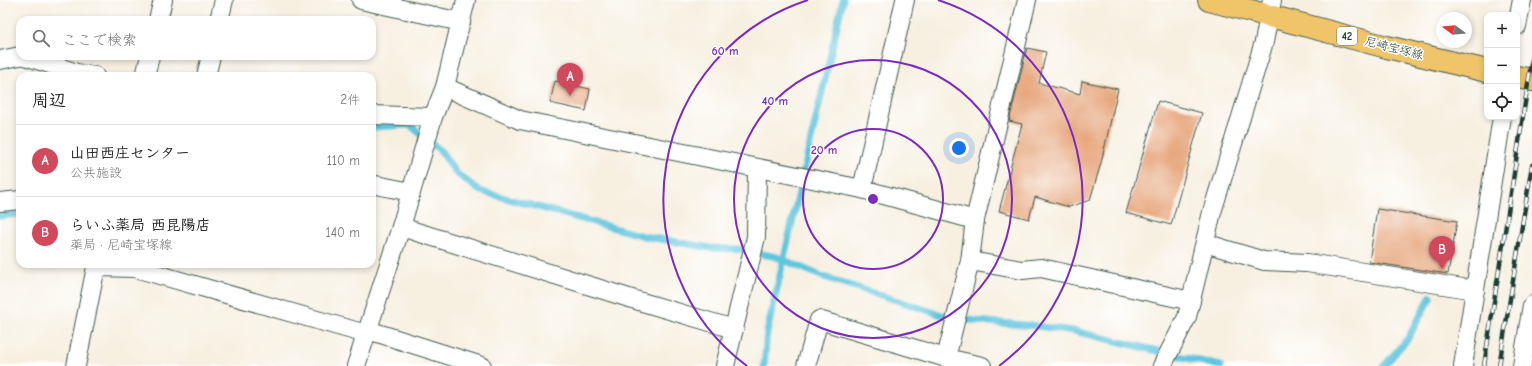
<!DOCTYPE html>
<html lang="ja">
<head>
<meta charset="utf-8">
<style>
  body { margin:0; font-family:"Comic Neue","Klee One",sans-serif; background:#f2f2f2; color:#222 }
  .controls { position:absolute; right:12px; top:12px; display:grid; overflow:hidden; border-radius:8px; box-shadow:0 2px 6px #0003 }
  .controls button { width:36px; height:36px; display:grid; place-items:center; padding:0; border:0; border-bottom:1px solid #e0e0e0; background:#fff; color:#222; font:20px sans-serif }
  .compass { position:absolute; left:1436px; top:12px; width:36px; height:36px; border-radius:50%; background:#fff; box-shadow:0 2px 6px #0003; rotate:286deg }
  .you { position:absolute; left:959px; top:148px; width:14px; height:14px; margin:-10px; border:3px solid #fff; border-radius:50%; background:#1a73e8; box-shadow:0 0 0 6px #1a73e833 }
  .badge { display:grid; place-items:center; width:26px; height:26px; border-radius:50%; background:#d1495b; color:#fff; font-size:13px; font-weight:700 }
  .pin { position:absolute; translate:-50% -33px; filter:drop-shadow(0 1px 2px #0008) }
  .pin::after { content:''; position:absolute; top:21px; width:14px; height:12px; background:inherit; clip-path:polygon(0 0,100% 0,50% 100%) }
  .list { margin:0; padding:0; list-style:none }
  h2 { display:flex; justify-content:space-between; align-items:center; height:52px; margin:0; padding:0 16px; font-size:17px }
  h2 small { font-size:13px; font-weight:400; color:#767676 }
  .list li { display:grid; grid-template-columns:26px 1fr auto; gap:12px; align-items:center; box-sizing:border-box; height:72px; padding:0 16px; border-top:1px solid #e0e0e0 }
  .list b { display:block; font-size:15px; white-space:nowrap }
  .list p { margin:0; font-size:13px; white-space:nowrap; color:#767676 }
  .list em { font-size:13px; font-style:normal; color:#767676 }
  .icon { flex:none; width:22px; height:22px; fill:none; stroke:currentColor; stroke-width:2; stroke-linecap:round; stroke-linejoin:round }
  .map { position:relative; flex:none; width:1532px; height:366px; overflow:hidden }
  .search { position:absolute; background:#fff; box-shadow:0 2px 6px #0003; left:16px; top:16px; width:360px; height:44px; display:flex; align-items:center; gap:10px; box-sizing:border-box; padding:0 14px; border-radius:12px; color:#767676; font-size:15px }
  .panel { position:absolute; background:#fff; box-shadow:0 2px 6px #0003; left:16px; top:72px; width:360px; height:196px; border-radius:12px }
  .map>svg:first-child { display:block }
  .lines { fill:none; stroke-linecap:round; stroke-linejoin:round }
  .stream { stroke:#60c6de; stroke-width:7 }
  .building { fill:#e5a174 }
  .minor-casing { stroke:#3f584e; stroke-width:20 }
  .primary-casing { stroke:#3f584e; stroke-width:24 }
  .minor { stroke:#fff; stroke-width:18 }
  .primary { stroke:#f0c469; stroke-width:22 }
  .rail-casing { stroke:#1f3d34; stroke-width:4.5 }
  .rail { stroke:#fff; stroke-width:3; stroke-dasharray:9; stroke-linecap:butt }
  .ring { fill:none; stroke:#7b2cbf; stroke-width:2 }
  .labels { text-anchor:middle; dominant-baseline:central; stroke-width:3; stroke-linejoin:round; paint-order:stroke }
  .shield { fill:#fff; stroke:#627771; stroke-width:1 }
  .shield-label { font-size:11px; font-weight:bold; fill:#1f3d34 }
  .street-label { font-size:12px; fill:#1f3d34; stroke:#fff }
  .centre { fill:#7b2cbf; stroke:#fff; stroke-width:2 }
  .ring-label { font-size:12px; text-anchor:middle; font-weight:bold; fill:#7b2cbf; stroke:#fff; stroke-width:3; stroke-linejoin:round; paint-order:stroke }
</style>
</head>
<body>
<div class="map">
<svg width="1532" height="366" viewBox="0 0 1532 366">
  <rect width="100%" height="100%" fill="#fff"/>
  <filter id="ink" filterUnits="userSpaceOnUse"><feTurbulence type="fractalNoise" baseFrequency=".025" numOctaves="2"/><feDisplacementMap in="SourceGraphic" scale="8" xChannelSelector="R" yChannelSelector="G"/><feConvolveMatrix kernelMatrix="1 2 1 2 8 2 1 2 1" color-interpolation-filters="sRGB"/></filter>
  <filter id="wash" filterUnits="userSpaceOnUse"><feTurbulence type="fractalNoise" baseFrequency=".012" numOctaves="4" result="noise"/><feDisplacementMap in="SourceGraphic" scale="16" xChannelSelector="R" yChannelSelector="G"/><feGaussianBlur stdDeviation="0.9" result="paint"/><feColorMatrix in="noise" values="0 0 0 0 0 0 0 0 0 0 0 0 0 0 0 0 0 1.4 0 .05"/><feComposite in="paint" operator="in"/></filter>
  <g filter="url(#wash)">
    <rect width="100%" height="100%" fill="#f7f0e1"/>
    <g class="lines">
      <g class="stream">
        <polyline points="372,127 410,125 441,151 456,173 480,191 643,236 710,248 738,249 777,257 821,276 942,315 976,321 1036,326 1074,331 1221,366"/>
        <polyline points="0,216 20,214"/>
        <polyline points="764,366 767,332 843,0"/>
        <polyline points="1384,366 1408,338 1431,296"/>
      </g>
    </g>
    <g id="blocks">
      <g class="building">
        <polygon points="1027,48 1046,52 1039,83 1080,94 1082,81 1118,89 1101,163 1090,200 1069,207 1035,197 1029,219 999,211 1022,124 1009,121"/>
        <polygon points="555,81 590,89 586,111 550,103"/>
        <polygon points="1158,101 1202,113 1171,225 1126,213"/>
        <polygon points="1377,209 1457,221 1448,274 1369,262"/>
      </g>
    </g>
  </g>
  <g filter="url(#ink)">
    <use href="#blocks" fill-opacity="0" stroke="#3f584e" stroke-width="1"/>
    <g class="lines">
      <defs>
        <g id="minor">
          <polyline points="361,0 461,22"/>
          <polyline points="158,20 163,0"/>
          <polyline points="219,20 224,0"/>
          <polyline points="1517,26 1522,0"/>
          <polyline points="25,56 77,73 95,76"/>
          <polyline points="0,60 20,56"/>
          <polyline points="145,76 150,56"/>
          <polyline points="206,76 211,56"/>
          <polyline points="445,87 520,120 862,189 975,220"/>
          <polyline points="372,115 433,117"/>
          <polyline points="372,186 376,185 411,192"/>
          <polyline points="862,189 905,0"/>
          <polyline points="0,202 20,200"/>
          <polyline points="401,227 642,302 734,329"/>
          <polyline points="1205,243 1264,261 1307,263 1475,290"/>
          <polyline points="970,261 1022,270 1041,268 1191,301"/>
          <polyline points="368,330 482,366"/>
          <polyline points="946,358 970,261 975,220 1027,0"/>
          <polyline points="76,366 96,267 135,268 366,334"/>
          <polyline points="356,366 401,227 433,117 445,87 466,0"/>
          <polyline points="725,366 756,237 757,168"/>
          <polyline points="806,366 819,320 946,358 982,366"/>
          <polyline points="1162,366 1187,317 1212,212 1264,42 1272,0"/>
          <polyline points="1463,366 1502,117"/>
          <polyline points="1522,366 1532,305"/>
        </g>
        <g id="primary">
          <polyline points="1209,0 1387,47 1487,71"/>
          <polyline points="1517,77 1532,80"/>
        </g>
      </defs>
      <use href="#minor" class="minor-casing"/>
      <use href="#primary" class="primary-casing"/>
      <use href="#minor" class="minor"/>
      <use href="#primary" class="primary"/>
      <defs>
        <g id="rail">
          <polyline points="1484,366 1532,58"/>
          <polyline points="1499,366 1532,165"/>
        </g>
      </defs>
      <use href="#rail" class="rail-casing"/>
      <use href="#rail" class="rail"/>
    </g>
  </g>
  <g class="ring">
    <circle cx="873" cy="199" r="70"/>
    <circle cx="873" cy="199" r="139"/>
    <path d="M747 366A209 209 0 0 1 808 0M938 0A209 209 0 0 1 999 366"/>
  </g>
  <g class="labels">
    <rect class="shield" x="1337" y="27" width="20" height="18" rx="3"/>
    <g class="shield-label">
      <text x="1347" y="36">42</text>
    </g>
    <g class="street-label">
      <text transform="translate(1394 48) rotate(14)">尼崎宝塚線</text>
    </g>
  </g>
  <circle cx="873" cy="199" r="6" class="centre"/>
  <g class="ring-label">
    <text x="725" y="55">60 m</text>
    <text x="775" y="105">40 m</text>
    <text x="824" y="154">20 m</text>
  </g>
</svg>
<div class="controls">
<button>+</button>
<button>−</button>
<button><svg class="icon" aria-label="locate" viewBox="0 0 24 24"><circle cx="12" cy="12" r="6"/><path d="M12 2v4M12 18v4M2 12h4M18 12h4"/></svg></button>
</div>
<svg class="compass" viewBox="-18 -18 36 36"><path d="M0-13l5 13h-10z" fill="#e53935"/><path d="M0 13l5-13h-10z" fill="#767676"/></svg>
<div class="you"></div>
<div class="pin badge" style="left:570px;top:96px">A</div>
<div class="pin badge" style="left:1442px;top:269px">B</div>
<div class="search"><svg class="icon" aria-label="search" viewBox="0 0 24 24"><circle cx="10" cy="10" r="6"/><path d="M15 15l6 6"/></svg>ここで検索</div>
<section class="panel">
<h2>周辺<small>2件</small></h2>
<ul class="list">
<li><span class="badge">A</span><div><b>山田西庄センター</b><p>公共施設</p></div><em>110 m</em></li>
<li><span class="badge">B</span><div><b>らいふ薬局 西昆陽店</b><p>薬局 · 尼崎宝塚線</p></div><em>140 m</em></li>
</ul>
</section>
</div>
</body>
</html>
